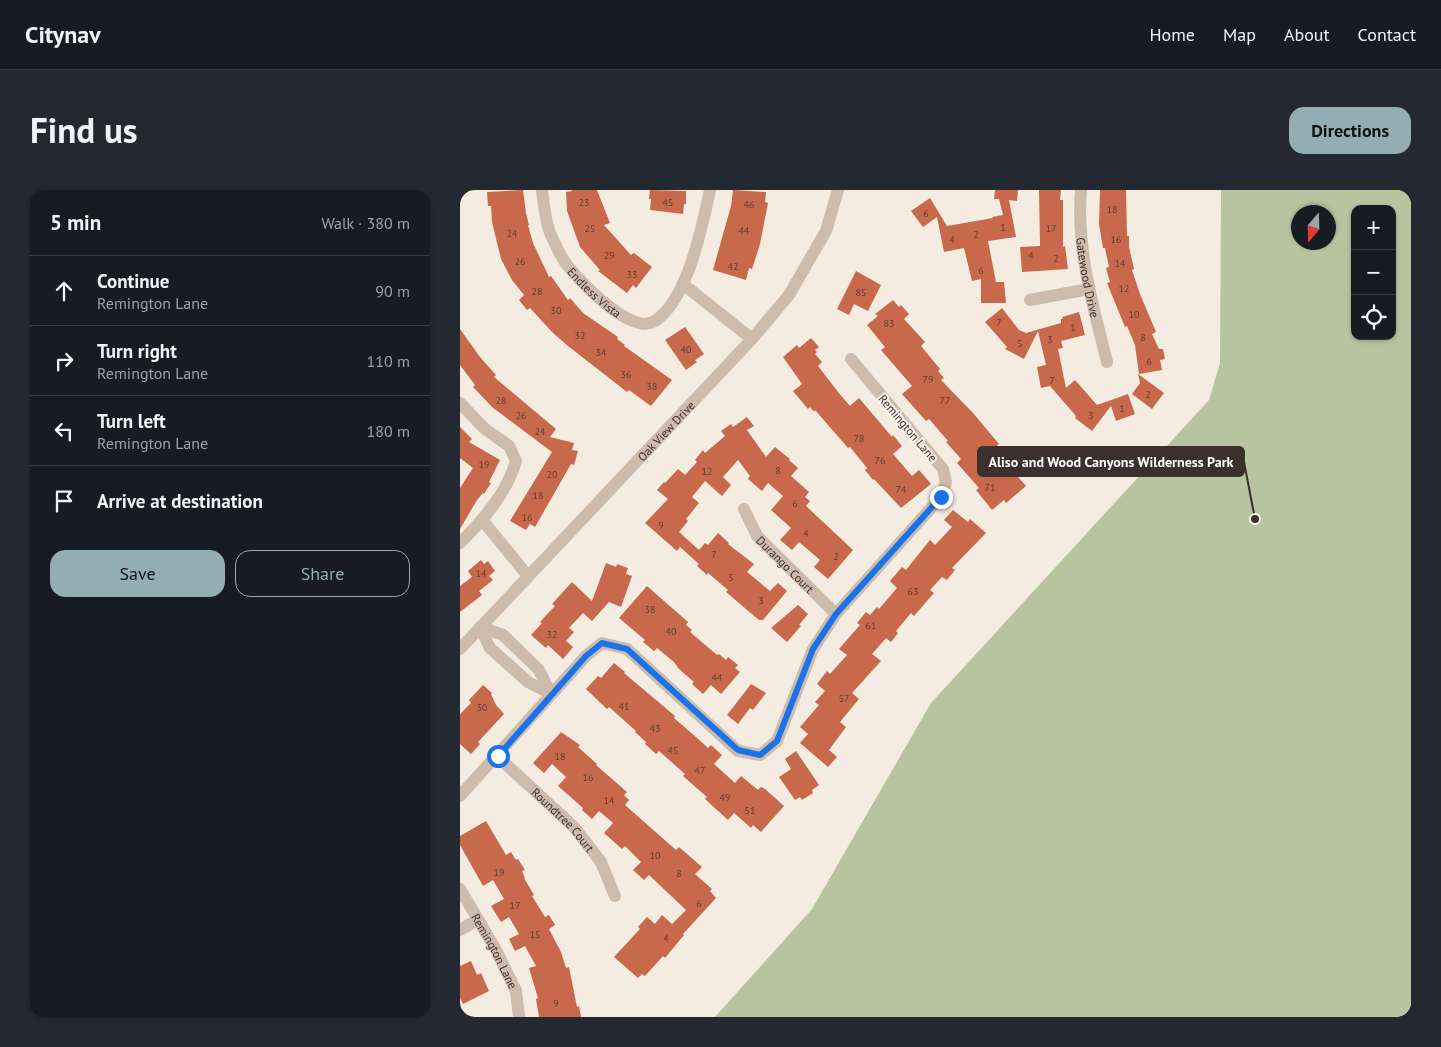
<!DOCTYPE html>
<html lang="en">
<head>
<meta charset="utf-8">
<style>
  body { margin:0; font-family:"PT Sans",sans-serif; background:#242831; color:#f1f3f6 }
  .controls { position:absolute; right:15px; top:15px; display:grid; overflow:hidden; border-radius:10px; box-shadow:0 1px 4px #0004 }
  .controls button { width:45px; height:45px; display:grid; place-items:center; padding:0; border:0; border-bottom:1px solid #363941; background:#171b24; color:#f1f3f6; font:25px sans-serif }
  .compass { position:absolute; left:831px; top:15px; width:45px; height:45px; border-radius:50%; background:#171b24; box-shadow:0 1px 4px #0004; rotate:199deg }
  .stop { position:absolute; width:15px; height:15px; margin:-11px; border:4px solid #1a73e8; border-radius:50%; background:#fff }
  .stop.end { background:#1a73e8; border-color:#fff; box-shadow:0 1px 5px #0008 }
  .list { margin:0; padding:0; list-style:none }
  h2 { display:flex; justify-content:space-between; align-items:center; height:65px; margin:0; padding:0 20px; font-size:21px }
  h2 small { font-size:16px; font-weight:400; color:#9ea1a6 }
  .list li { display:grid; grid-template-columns:32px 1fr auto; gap:15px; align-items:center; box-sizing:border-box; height:70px; padding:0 20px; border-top:1px solid #363941 }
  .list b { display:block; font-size:19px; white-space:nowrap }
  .list p { margin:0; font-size:16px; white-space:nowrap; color:#9ea1a6 }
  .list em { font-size:16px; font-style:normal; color:#9ea1a6 }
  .actions { display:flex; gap:10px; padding:15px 20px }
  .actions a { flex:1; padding:11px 0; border:1px solid #92aeb2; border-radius:15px; text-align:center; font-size:18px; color:#92aeb2 }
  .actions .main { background:#92aeb2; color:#111 }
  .icon { flex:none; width:28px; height:28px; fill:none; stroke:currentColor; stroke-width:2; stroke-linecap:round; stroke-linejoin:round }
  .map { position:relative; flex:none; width:951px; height:827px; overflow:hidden; border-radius:15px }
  header { display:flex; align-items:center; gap:30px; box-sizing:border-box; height:70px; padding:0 25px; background:#171b24; border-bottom:1px solid #363941 }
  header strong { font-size:24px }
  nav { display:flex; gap:28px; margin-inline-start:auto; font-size:18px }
  .intro { display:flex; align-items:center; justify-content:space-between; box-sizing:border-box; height:120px; padding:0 30px }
  h1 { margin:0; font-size:35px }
  .button { padding:12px 22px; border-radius:15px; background:#92aeb2; color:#111; font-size:18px; font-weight:700 }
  main { display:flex; gap:30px; padding:0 30px }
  aside { flex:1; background:#171b24; border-radius:15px; box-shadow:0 1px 4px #0004 }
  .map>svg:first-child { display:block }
  .green { fill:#b8c4a0; fill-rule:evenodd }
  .building { fill:#c8694b }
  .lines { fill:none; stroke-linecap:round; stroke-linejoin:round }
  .minor { stroke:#cdbbac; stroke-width:12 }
  .tertiary { stroke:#cdbbac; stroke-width:12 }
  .route { stroke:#1a73e8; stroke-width:6 }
  .labels { text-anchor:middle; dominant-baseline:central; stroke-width:4; stroke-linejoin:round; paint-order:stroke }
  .number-label { font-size:10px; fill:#5e3e33 }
  .street-label { font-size:12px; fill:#3b302b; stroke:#fbf5ee }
  .leader { fill:none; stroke:#3b302b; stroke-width:2 }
  .callout-dot { fill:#3b302b; stroke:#fbf5ee; stroke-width:2 }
  .callout { fill:#3b302b; stroke:#3b302b; stroke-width:2 }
  .callout-label { font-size:14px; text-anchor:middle; font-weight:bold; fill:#fff }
</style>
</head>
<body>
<header>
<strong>Citynav</strong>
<nav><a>Home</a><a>Map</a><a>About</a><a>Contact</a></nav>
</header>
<div class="intro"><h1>Find us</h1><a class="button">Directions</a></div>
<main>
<aside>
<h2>5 min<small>Walk · 380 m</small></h2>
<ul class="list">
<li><svg class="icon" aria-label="ahead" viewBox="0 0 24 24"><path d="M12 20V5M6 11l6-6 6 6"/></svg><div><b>Continue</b><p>Remington Lane</p></div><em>90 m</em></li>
<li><svg class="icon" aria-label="right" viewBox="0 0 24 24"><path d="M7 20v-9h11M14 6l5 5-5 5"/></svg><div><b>Turn right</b><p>Remington Lane</p></div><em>110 m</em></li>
<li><svg class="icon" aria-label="left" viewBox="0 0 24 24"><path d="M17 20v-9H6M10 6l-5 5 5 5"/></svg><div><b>Turn left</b><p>Remington Lane</p></div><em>180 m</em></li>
<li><svg class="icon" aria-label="arrive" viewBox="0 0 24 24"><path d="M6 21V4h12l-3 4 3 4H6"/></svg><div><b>Arrive at destination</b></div></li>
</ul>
<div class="actions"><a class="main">Save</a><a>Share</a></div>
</aside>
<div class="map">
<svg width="951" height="827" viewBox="0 0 951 827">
  <rect width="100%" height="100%" fill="#f4ebe1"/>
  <path class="green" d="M761,0h190v827h-696l97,-108 119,-206 278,-303 11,-37zM895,19h37v127h-37zM838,22h30v30h-30z"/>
  <g class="building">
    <polygon points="63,0 66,23 69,35 68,35 73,53 89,87 91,86 108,110 110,108 123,123 158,147 157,149 165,155 164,156 212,190 191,216 169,200 167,202 108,156 93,143 70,118 67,120 59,110 64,105 52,90 41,69 32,32 31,16 28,16 27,2"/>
    <polygon points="112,0 137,0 150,33 144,35 171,65 174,63 192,77 176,98 173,95 167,103 138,81 140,80 120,57 107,21 106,2 112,1"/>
    <polygon points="190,0 226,1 226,14 224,14 223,24 190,20 191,9 189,9"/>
    <polygon points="273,0 306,2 305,12 308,13 300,54 292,79 289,78 286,90 253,80 271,16"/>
    <polygon points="535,0 558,0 557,11 549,10 556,47 528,51 536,92 544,92 546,113 521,113 521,89 512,91 504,58 484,62 477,27 463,37 451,21 470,8 487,36 533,28 532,27 543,25 539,9 534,9"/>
    <polygon points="579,0 601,0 600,10 603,10 603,57 605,56 608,79 562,82 560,57 580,56"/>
    <polygon points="640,0 666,0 667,46 669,46 669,57 674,79 672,80 680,104 696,142 692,144 699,159 703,159 705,169 700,170 702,180 679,184 675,155 667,136 665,137 647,93 650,92 646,78 649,77 645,58 643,58 639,34"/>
    <polygon points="396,81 421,95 408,121 394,114 389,125 377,119"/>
    <polygon points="433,110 439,117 441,115 449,124 444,129 465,152 461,156 480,179 478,181 484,188 481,190 513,223 539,254 537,255 549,269 545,272 566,296 546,313 544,310 532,320 516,300 519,298 497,273 501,269 486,252 488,251 469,229 466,231 442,204 452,196 421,160 425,157 407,135 418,126 415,124"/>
    <polygon points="542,118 559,140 566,143 601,133 601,129 603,129 602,127 619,122 625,145 601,151 603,158 598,159 606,198 615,190 637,215 668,204 675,224 656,231 651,216 632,241 615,228 616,226 590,196 581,198 577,177 586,175 578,141 564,169 545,159 547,157 525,132"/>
    <polygon points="225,137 244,164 235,170 237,172 226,180 205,150"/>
    <polygon points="0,139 20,167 36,185 34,187 96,239 90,247 114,253 112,260 118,261 114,275 111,274 75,337 70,334 66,340 50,331 92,262 32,217 13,197 15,195 0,175"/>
    <polygon points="351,148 359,157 355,160 357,162 355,164 362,172 358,176 378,202 390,216 399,208 432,247 433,245 442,256 433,264 452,286 459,280 471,294 441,318 414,289 413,290 405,280 407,278 390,257 388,258 355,220 354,222 350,217 348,219 333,201 342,194 323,167 337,155 339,158"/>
    <polygon points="678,184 704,203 692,219 672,204 680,193"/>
    <polygon points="287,227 294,236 287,240 306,267 315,257 330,269 329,270 338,278 331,286 349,302 345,307 350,311 346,316 393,360 368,389 354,377 360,370 339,352 332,360 320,350 331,338 311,320 323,306 308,293 302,301 288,289 290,286 278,270 263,287 271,295 262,306 245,291 232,307 239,313 226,329 228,331 219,342 239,360 245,353 248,355 258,343 269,353 268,354 294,374 287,382 310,401 318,393 327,401 303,430 299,430 266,402 268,400 248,383 247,385 237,376 239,374 220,357 217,361 185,333 208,309 197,300 204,292 205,293 218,279 225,285 237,272 235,270 243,260 245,263 265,246 261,241 271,234 273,237"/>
    <polygon points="0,237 12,249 9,252 40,270 29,292 31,293 24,304 23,303 17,310 0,339 0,298 13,278 0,268"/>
    <polygon points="493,320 508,332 510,329 526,343 492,378 495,380 487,390 482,387 470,400 474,403 454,426 451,423 436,441 438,443 431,452 426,448 412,464 421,471 392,503 399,509 380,532 386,537 369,560 377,567 368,577 340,553 348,544 340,537 359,515 355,512 365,501 357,494 367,481 370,484 387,465 379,459 400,435 397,433 406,422 410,425 417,417 419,419 437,398 430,391 442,377 446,380 470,350 475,355 492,337 484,330"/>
    <polygon points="21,370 24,374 28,371 35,381 29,386 33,390 19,401 22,405 0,422 0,396 12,387 8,381"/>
    <polygon points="146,373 156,377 157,374 168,378 166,384 172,386 161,417 149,412 132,431 123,423 109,438 114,442 106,451 113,457 103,469 88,455 86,458 71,445 82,433 80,432 95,416 92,414 112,392 132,411"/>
    <polygon points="187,396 228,432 226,435 232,440 230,442 257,465 259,464 266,470 268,467 278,475 275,478 280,482 261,504 251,495 243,504 232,494 234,492 219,479 214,472 197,458 194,461 183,452 185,450 159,428"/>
    <polygon points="338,415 348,424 339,435 341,436 327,452 311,438"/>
    <polygon points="154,473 165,482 164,483 215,526 214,528 236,547 248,558 251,555 262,565 254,574 275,593 281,586 298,600 301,597 305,599 324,616 301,642 293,635 291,638 274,623 268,630 245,609 247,607 223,586 225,584 199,561 196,564 185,554 186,552 175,542 176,541 149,517 147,519 126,499 138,486 141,488"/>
    <polygon points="291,494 306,503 293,520 290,518 278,534 267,525"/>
    <polygon points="23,495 32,503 31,504 36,515 44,524 18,552 20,554 11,564 0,554 0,524 11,513 9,510"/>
    <polygon points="101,542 120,555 118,557 137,574 136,575 167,602 164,605 169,610 165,615 216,660 219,657 242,677 235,684 252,699 250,701 256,708 223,744 224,745 205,768 203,766 185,786 182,784 178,788 154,767 180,739 178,737 187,727 195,734 202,725 212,734 226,720 189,685 184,690 173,680 181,672 165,656 162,659 144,643 153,633 139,621 132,629 122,620 123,618 98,596 106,587 92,574 84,583 73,573"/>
    <polygon points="336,561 359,595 352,600 353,603 342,610 340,607 335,610 319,587 331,579 325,569"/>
    <polygon points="26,631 46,665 51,662 56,670 58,669 65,680 62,681 65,688 64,688 74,705 72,706 85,727 89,725 95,735 89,739 101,762 106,778 109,777 117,817 119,816 121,827 79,827 76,809 78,808 69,778 76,776 65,756 55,761 49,749 59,744 49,727 41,732 31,716 44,709 33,690 23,696 0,655 0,646"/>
    <polygon points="11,771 17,785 21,783 29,801 3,814 0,808 0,776"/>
  </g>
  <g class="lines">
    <g class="minor">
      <path id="s1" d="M82,0c2,14 3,32 9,45 4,9 10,22 16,30 14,17 64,71 88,56 33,-22 47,-94 55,-131"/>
      <path id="s2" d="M621,0c-5,58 12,116 26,172"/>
      <polyline points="223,94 292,149"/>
      <polyline points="570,110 629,99"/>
      <path d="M0,213l25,26 24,17 7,15c-9,32 -33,59 -56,82"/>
      <path id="s3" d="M284,319l13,27 79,78"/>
      <polyline points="23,331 68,386"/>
      <polyline points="20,437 43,445 79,480 91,504"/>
      <polyline points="20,437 30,458 68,492 91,504"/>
      <path id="s4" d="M37,566l77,71 27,35 14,34"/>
      <polyline points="0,606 126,466 142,453 167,459 278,561 300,565 317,551 353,459 376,424 481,307 486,292 483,279 391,169"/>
      <path id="s5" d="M0,699l35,59 21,43 3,26"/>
      <polyline points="0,740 17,730"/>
    </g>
    <path class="tertiary" id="s6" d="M0,459l292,-310 37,-44 37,-64 12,-41"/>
  </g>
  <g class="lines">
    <polyline class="route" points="38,566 126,466 142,453 167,459 278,560 300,565 317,551 353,459 376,424 481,307"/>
  </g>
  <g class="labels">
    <g class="number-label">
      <text x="124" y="12">23</text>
      <text x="208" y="12">45</text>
      <text x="289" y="14">46</text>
      <text x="652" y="19">18</text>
      <text x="466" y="23">6</text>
      <text x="543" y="37">1</text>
      <text x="130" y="38">25</text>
      <text x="591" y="38">17</text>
      <text x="284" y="40">44</text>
      <text x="52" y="43">24</text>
      <text x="516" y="44">2</text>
      <text x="492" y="49">4</text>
      <text x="656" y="49">16</text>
      <text x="149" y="65">29</text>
      <text x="571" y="65">4</text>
      <text x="596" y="68">2</text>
      <text x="60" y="71">26</text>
      <text x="660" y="73">14</text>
      <text x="273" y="76">42</text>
      <text x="521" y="80">6</text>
      <text x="172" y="84">33</text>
      <text x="664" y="98">12</text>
      <text x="77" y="101">28</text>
      <text x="401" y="102">85</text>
      <text x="96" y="120">30</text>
      <text x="674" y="124">10</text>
      <text x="539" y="132">7</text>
      <text x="429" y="133">83</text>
      <text x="613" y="137">1</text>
      <text x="120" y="145">32</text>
      <text x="683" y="147">8</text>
      <text x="590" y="149">3</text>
      <text x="560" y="153">5</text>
      <text x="226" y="159">40</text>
      <text x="141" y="162">34</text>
      <text x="689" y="171">6</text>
      <text x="166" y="184">36</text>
      <text x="468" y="189">79</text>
      <text x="592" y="190">7</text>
      <text x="192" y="196">38</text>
      <text x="688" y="204">2</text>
      <text x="41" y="210">28</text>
      <text x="485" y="210">77</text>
      <text x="662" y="218">1</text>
      <text x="61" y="225">26</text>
      <text x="631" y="225">3</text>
      <text x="80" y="241">24</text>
      <text x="399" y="248">78</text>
      <text x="420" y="270">76</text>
      <text x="24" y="274">19</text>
      <text x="318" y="280">8</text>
      <text x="247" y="281">12</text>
      <text x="92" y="284">20</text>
      <text x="530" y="297">71</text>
      <text x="441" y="299">74</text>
      <text x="78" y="305">18</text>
      <text x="335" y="313">6</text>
      <text x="67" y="327">16</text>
      <text x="201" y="335">9</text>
      <text x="346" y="343">4</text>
      <text x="254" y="364">7</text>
      <text x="376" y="366">2</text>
      <text x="21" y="383">14</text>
      <text x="271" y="387">5</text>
      <text x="453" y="401">63</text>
      <text x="301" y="410">3</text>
      <text x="190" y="419">38</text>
      <text x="411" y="435">61</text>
      <text x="211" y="441">40</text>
      <text x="92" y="444">32</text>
      <text x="257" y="487">44</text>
      <text x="384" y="508">57</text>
      <text x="164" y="516">41</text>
      <text x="22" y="517">30</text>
      <text x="195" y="538">43</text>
      <text x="213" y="560">45</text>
      <text x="100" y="566">18</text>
      <text x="240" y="580">47</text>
      <text x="128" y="587">16</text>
      <text x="265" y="607">49</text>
      <text x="149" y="610">14</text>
      <text x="290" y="620">51</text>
      <text x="195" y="665">10</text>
      <text x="39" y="682">19</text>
      <text x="219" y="683">8</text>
      <text x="239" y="713">6</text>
      <text x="55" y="715">17</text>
      <text x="75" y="744">15</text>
      <text x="206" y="748">4</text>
      <text x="96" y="813">9</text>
    </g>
    <g class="street-label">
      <text stroke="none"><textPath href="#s2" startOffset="88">Gatewood Drive</textPath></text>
      <text stroke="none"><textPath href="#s1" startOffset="119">Endless Vista</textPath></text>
      <text transform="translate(448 238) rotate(50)">Remington Lane</text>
      <text stroke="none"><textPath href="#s6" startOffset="300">Oak View Drive</textPath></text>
      <text stroke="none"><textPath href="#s3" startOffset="70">Durango Court</textPath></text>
      <text stroke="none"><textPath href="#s4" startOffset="92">Roundtree Court</textPath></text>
      <text stroke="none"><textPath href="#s5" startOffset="71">Remington Lane</textPath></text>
    </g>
  </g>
  <path class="leader" d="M795 329L784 272"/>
  <circle class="callout-dot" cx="795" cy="329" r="5"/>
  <rect class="callout" x="518" y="257" width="266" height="29" rx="5"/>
  <g class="callout-label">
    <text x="651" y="277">Aliso and Wood Canyons Wilderness Park</text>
  </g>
</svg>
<div class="controls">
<button>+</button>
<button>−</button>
<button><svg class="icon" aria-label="locate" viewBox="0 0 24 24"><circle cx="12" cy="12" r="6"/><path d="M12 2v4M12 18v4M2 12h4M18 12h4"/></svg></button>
</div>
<svg class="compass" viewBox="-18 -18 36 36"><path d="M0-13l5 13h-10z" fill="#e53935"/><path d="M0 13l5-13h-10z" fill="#9ea1a6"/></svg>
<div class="stop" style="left:38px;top:566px"></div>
<div class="stop end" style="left:481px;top:307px"></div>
</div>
</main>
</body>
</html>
